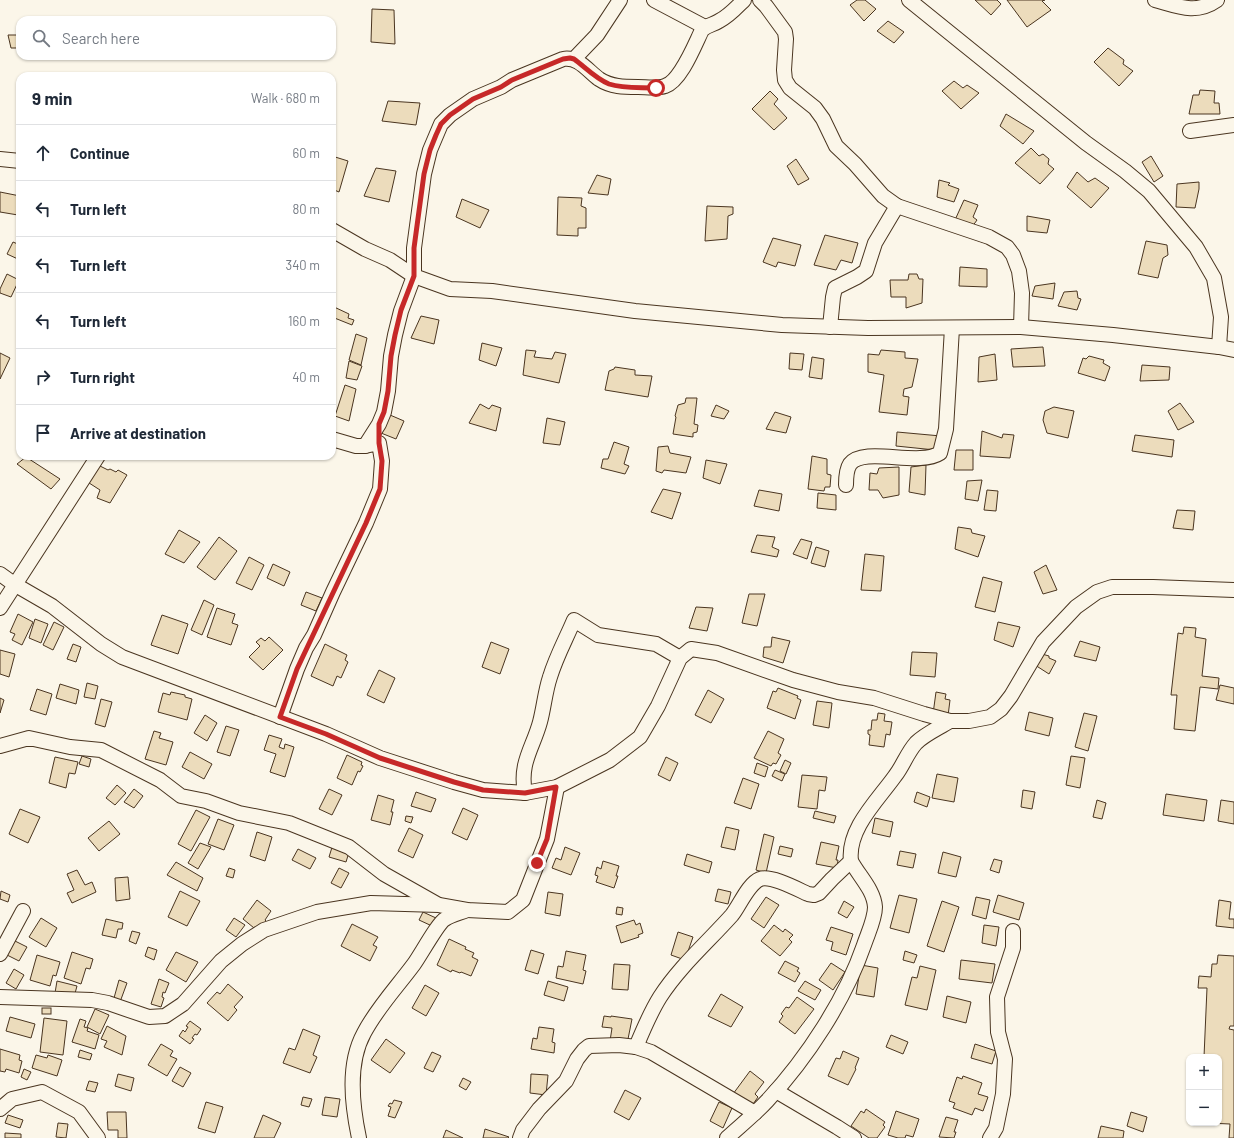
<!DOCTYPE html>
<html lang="en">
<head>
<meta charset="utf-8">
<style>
  body { margin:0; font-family:Barlow,sans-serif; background:#f2f2f3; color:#1f2937 }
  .controls { position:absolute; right:12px; bottom:12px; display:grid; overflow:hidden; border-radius:8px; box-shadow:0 1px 3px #0004 }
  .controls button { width:36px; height:36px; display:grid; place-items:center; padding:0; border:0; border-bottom:1px solid #e0e1e3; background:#fff; color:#1f2937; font:20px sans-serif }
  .stop { position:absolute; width:12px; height:12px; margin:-9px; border:3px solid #c62828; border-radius:50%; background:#fff }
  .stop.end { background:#c62828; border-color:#fff; box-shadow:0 1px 4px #0008 }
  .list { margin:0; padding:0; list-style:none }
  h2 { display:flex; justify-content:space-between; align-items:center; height:52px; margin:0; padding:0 16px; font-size:17px }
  h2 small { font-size:13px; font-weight:400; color:#747a83 }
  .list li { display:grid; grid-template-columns:26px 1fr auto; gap:12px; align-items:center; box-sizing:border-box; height:56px; padding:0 16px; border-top:1px solid #e0e1e3 }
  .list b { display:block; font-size:15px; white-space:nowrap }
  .list em { font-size:13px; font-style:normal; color:#747a83 }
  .icon { flex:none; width:22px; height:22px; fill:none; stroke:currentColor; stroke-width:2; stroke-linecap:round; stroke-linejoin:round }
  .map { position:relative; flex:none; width:1234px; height:1138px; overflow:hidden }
  .search { position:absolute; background:#fff; box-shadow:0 1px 3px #0004; left:16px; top:16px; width:320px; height:44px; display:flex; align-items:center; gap:10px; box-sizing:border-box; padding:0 14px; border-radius:12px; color:#747a83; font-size:15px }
  .panel { position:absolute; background:#fff; box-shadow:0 1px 3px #0004; left:16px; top:72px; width:320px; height:388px; border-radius:12px }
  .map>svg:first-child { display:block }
  .building { fill:#ecdcbc; stroke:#4a3520 }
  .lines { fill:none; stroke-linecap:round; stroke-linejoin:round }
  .minor-casing { stroke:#4a3520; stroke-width:16 }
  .minor { stroke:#fbf6e9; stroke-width:14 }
  .route { stroke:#c62828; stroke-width:5 }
</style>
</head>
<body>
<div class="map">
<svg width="1234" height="1138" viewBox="0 0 1234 1138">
  <rect width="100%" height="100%" fill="#fbf6e9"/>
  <g class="building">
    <polygon points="857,0 865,0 876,9 864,21 850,5"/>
    <polygon points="975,0 997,0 1001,4 991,15"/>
    <polygon points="1007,0 1045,0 1042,1 1051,10 1027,27"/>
    <polygon points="372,9 394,10 395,44 371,42"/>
    <polygon points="888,21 904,32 894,43 877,31"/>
    <polygon points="8,35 20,35 20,48 11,48"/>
    <polygon points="1108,48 1124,60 1123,64 1133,71 1119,86 1094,62"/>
    <polygon points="954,81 963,88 967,85 979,93 961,109 942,91"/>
    <polygon points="1200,90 1215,91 1214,103 1219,103 1220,114 1189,114 1193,95 1199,95"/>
    <polygon points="770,91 778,99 774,104 787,118 774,130 752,109"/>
    <polygon points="388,101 420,103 416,125 382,121"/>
    <polygon points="1006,114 1034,131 1023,144 1000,126"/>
    <polygon points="1031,148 1039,156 1043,154 1049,159 1048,164 1054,169 1040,184 1015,163"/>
    <polygon points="332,156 348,161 339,192 332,189"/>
    <polygon points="1151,156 1163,176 1154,182 1142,162"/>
    <polygon points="796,159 809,179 798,185 787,166"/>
    <polygon points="376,168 396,171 389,202 364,196"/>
    <polygon points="1077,172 1088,182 1095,178 1109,188 1091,208 1067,187"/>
    <polygon points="597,175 611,179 608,195 588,193"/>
    <polygon points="939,180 950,183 948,185 959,189 954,202 937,197"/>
    <polygon points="1199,182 1199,189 1195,208 1176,207 1177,184"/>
    <polygon points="0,192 20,196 20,210 18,215 0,212"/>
    <polygon points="558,197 582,198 581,206 586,208 586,228 578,228 578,236 557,235"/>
    <polygon points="462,199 489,210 480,228 456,217"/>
    <polygon points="964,200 978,205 973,217 977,220 972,227 955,220"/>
    <polygon points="707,206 733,207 733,214 728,216 727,239 705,241"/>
    <polygon points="1027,216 1050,220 1047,233 1027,231"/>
    <polygon points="825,235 858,243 852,263 841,260 836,270 814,265"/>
    <polygon points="773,238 801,245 795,266 778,262 776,267 763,262"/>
    <polygon points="1146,241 1167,245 1168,255 1163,258 1158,278 1138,274"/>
    <polygon points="13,242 20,245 20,260 7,254"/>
    <polygon points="960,267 987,269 987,287 959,286"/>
    <polygon points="7,274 19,280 11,297 0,293 0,289"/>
    <polygon points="909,274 917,274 919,279 923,279 922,303 906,308 906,297 891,297 890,280 908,280"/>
    <polygon points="1055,283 1053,299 1032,296 1035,286"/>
    <polygon points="1077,291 1078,298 1081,299 1077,310 1058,306 1064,292"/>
    <polygon points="332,306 349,314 348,318 354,320 352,325 332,317"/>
    <polygon points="421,316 439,320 434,344 411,338"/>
    <polygon points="356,334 367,338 361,365 349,360"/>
    <polygon points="482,343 502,348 496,366 479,360"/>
    <polygon points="1043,347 1045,366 1013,367 1011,349"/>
    <polygon points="526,350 536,351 534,357 552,359 555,352 566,354 559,383 523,375"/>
    <polygon points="881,350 905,352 905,358 918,359 912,387 904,389 903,396 909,397 907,415 879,412 884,375 868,372 868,354 879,355"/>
    <polygon points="0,353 10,358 0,379"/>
    <polygon points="790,353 804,354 802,370 789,369"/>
    <polygon points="995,354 997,380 978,382 979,357"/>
    <polygon points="1089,356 1104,360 1103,363 1110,367 1105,381 1078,373 1083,358 1086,359"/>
    <polygon points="812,357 824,359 822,379 809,377"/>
    <polygon points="349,361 362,366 357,380 346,378"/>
    <polygon points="1142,365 1170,367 1169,380 1140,381"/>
    <polygon points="615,367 635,370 635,375 652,376 648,397 605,390 609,371 614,369"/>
    <polygon points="345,385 356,389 349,421 335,416"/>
    <polygon points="686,398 697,398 694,424 698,425 697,432 693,433 693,437 673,434 676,417 675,416 678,405 685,403"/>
    <polygon points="1180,403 1194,422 1178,430 1168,411"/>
    <polygon points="480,404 489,409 492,405 501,408 496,431 469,423"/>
    <polygon points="716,405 729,411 724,419 711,416"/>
    <polygon points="1054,407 1074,411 1068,438 1047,433 1043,420 1045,411"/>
    <polygon points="775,412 791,417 786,433 766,429"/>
    <polygon points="390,415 404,421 396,439 381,433"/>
    <polygon points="547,418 565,422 560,445 543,443"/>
    <polygon points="982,431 1002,438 1003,434 1014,435 1010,458 980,456"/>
    <polygon points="897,432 941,436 935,450 896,446"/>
    <polygon points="1135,435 1174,440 1172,457 1132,451"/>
    <polygon points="614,442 629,447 624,464 629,466 625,474 601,468 603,459 608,459"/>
    <polygon points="668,446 670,453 691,457 686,473 664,470 662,473 656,471 658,447"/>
    <polygon points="956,450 973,450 973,470 954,470"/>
    <polygon points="812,456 827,459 827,474 831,475 830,487 825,487 824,491 808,489"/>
    <polygon points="26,457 60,479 51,489 17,464"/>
    <polygon points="706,460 727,464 720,484 703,478"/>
    <polygon points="96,464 108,470 110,469 116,472 118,470 127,475 110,503 97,498 100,490 86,481"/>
    <polygon points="926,465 925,495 909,492 911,467"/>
    <polygon points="899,467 899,495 883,498 878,490 869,490 870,473 877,474 879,468"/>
    <polygon points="982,480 978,501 965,499 967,481"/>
    <polygon points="663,489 681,493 672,519 651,512"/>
    <polygon points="759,490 782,494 779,511 754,506"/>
    <polygon points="987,490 998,491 996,511 984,510"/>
    <polygon points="818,493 836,495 836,510 817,508"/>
    <polygon points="1177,510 1195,511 1193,530 1173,528"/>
    <polygon points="958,527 971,529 972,533 985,536 978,557 955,549"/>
    <polygon points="179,530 200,542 184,563 165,554"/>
    <polygon points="757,535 775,537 772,547 779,550 777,557 751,552"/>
    <polygon points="219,537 237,551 215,580 197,567"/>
    <polygon points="801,539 812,542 807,559 793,554"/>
    <polygon points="816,547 829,551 825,567 811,563"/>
    <polygon points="865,554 884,556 881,591 861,590"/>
    <polygon points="249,557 264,565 252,590 236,583"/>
    <polygon points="273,564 290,572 284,586 267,578"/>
    <polygon points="1046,565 1057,590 1043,594 1034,572"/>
    <polygon points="983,577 1002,582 995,612 975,607"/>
    <polygon points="306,592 322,598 316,611 301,605"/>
    <polygon points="749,594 765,594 757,626 742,623"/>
    <polygon points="204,600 214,605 202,635 191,630"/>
    <polygon points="696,607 713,608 707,631 689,628"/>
    <polygon points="217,608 235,614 232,623 238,625 231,645 207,637"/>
    <polygon points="18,614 33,622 22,645 12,640 15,634 10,632"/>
    <polygon points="162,615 188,624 178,654 151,645"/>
    <polygon points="35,619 48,624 41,643 29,638"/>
    <polygon points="54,622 64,627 53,650 43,645"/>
    <polygon points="998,622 1020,627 1013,647 994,640"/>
    <polygon points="1184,627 1196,628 1195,637 1206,639 1202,676 1219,678 1218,689 1200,687 1195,731 1174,729 1177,695 1171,695 1178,633 1183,634"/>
    <polygon points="269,637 283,650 263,670 249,657 260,646 256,642 261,638 265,641"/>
    <polygon points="772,637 790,641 783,663 763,657 764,647 771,647"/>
    <polygon points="1080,641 1100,647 1096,661 1074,656"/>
    <polygon points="491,642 509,649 500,674 482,667"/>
    <polygon points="73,644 81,647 76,662 67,659"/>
    <polygon points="325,644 347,655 345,660 348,662 341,678 337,676 333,686 311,676"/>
    <polygon points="0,650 15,654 9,677 0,674"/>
    <polygon points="912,652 937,653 935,677 910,675"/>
    <polygon points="1042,654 1049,656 1049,658 1056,661 1049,674 1035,665"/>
    <polygon points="379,670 395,678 384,703 367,695"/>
    <polygon points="87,683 98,686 95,699 84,697"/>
    <polygon points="60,684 79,690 76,704 56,698"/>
    <polygon points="1220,685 1234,688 1234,704 1216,700"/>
    <polygon points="778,688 798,696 797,698 801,700 795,719 767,708 773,691 776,692"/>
    <polygon points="37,689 52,694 46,715 30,710"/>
    <polygon points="708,690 724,699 711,723 695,715"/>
    <polygon points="171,692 185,695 185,697 192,699 187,720 158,712 163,693 170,695"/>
    <polygon points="936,692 946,694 945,699 950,700 948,716 933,714"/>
    <polygon points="0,698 4,700 0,713"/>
    <polygon points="101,699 112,702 105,727 95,724"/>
    <polygon points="817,701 832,703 829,728 813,725"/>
    <polygon points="1029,712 1053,718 1049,736 1025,730"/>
    <polygon points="878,713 885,714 884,721 892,722 890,735 886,734 884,747 869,745 870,735 868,734 868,730 871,730 872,720 877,720"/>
    <polygon points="1084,713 1097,716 1088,751 1075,747"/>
    <polygon points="205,715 217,723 207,741 194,733"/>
    <polygon points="226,726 239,730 230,756 217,752"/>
    <polygon points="154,731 161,733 159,738 173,742 166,765 145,759"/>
    <polygon points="768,731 784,739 778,753 781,755 776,764 773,763 771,766 754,758"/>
    <polygon points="269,735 282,739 279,747 284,749 285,744 294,747 285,777 270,772 276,754 264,750"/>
    <polygon points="190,752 212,764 204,779 182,767"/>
    <polygon points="347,755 362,762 361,765 363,766 360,772 358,771 352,785 337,778"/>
    <polygon points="82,756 91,759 89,767 79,764"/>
    <polygon points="1071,756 1085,758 1080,788 1066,785"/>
    <polygon points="55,757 78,762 75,774 69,773 66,788 49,783"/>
    <polygon points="666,757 678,763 670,781 658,775"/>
    <polygon points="785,760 791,763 786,774 780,771"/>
    <polygon points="757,763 768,767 765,777 754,773"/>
    <polygon points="775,770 785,774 782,781 772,776"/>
    <polygon points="937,774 958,778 954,802 932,798"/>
    <polygon points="802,775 827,777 825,791 819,790 817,809 798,807"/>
    <polygon points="743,778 759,784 751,809 734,803"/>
    <polygon points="117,785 126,793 115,805 106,798"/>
    <polygon points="134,789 143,796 134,808 124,802"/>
    <polygon points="329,789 342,795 332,815 319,809"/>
    <polygon points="1023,790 1035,792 1032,809 1021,807"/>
    <polygon points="416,792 436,799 431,812 411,806"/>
    <polygon points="917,792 930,797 927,807 914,802"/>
    <polygon points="1166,794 1207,800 1204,821 1163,815"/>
    <polygon points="378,795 394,800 391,812 393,812 390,825 371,820"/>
    <polygon points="1097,800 1106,803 1102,819 1093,817"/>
    <polygon points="1221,800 1234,802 1234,824 1218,821"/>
    <polygon points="463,808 478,815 467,840 452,833"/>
    <polygon points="20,809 40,817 28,843 9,834"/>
    <polygon points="196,810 210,817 191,851 178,844"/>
    <polygon points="815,811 836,816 834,823 813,818"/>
    <polygon points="406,816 413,817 411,823 405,821"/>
    <polygon points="875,818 893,822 890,837 872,833"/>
    <polygon points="218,819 234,825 224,850 208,844"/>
    <polygon points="109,821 120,834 99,851 88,838"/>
    <polygon points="726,827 739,830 735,850 721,847"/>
    <polygon points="409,828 423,835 413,858 398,851"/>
    <polygon points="257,832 272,837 265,861 250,856"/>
    <polygon points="764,834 774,837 766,873 756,870"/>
    <polygon points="821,842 839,846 836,860 838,860 837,868 816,864"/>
    <polygon points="200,843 211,847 198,869 188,863"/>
    <polygon points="333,844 350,849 346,862 329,857"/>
    <polygon points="780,846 793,849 791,857 778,854"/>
    <polygon points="565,847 580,853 571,875 552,868 556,858 561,860"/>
    <polygon points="298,849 316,858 310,869 292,860"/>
    <polygon points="900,851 916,854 913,868 897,865"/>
    <polygon points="943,852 961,857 956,877 938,873"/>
    <polygon points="687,854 712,862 709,873 684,865"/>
    <polygon points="994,859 1002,861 999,873 990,870"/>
    <polygon points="603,861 619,866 616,876 618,876 614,888 596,882 598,876 595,875 597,867 601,869"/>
    <polygon points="176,862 203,878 197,891 167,875"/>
    <polygon points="229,868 235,870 233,878 226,876"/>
    <polygon points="339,868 349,873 341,888 331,883"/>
    <polygon points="77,870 85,885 92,882 96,892 72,903 67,893 74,890 67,874"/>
    <polygon points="128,877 130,899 116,901 115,878"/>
    <polygon points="718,889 731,892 728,904 715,901"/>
    <polygon points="1,891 10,895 8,902 0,899"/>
    <polygon points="180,891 200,901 187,926 168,917"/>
    <polygon points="548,892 563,894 560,916 545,913"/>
    <polygon points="899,895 917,899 909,933 890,928"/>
    <polygon points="998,895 1024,903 1019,920 993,912"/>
    <polygon points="766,897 779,905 764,928 751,919"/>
    <polygon points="976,897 990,900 986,919 972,915"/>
    <polygon points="257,900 271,911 265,920 267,922 259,932 243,919"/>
    <polygon points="1219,900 1231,902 1229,919 1234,919 1234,928 1216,926"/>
    <polygon points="844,901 854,907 847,918 838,913"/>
    <polygon points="942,901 959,907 944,952 927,946"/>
    <polygon points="617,907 623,908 622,915 616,914"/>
    <polygon points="423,912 436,918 432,926 419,920"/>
    <polygon points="41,918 57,928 46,947 29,937"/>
    <polygon points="234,918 245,925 236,937 226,930"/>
    <polygon points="106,919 123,923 122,929 118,929 116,938 102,935"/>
    <polygon points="634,920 636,925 640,923 643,933 638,935 639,937 621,943 616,926"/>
    <polygon points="352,924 378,937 373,945 377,947 370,961 341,946"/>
    <polygon points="774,925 783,932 785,929 793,935 789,939 792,942 780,956 761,941"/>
    <polygon points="984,925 999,927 996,946 982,943"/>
    <polygon points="831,927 853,934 846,955 831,950 833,942 826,940"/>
    <polygon points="132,931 140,933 136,944 129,941"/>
    <polygon points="678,932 693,937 685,960 671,955"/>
    <polygon points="449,939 466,947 465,949 474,953 472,957 478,960 471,976 461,972 460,973 452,970 451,972 437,965"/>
    <polygon points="13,940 27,947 19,961 5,954"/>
    <polygon points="148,947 157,950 154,960 145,956"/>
    <polygon points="531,950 544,954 538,974 525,970"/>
    <polygon points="566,951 586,955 583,970 586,971 583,984 556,978 558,966 563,967"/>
    <polygon points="905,951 917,955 914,963 903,960"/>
    <polygon points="72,952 93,959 90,969 86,968 81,984 64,978"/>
    <polygon points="176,952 198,962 186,982 166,970"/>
    <polygon points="37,955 60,962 56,976 53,975 50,986 30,980"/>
    <polygon points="1218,955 1234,956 1234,1026 1230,1026 1229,1029 1234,1030 1234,1138 1229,1138 1230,1124 1208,1123 1219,1123 1219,1057 1204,1057 1207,988 1198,988 1199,976 1211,977 1212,964 1217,964"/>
    <polygon points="961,960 995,964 992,983 959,979"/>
    <polygon points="785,961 799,968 797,971 800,973 795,982 778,973"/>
    <polygon points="831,963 845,972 833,990 819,980"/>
    <polygon points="614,964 630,965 628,990 612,989"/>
    <polygon points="861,965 878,968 874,997 856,994"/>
    <polygon points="920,966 936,970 927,1010 905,1005 912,977 917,978"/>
    <polygon points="14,969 24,975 16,989 6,983"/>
    <polygon points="159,979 169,983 165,993 163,992 162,997 164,998 161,1007 151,1004"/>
    <polygon points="119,980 127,983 120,1002 114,998"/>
    <polygon points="57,981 77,986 74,997 55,993"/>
    <polygon points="548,981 568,987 564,1001 544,995"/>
    <polygon points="805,981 821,990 815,1000 798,991"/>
    <polygon points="228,984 243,997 234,1007 237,1010 228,1021 207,1003 217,992 220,994"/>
    <polygon points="425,985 439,993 426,1016 412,1008"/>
    <polygon points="721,994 743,1007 731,1027 708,1016"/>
    <polygon points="947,996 971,1002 966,1023 943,1017"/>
    <polygon points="797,997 814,1009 795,1034 779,1022 783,1016 781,1014 786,1007 789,1008"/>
    <rect x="42" y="1008" width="9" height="6"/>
    <polygon points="95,1009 109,1015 100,1034 87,1027"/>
    <polygon points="604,1016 611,1017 611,1016 632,1019 627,1044 610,1041 612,1028 602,1027"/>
    <polygon points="10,1017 35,1024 31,1038 6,1031"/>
    <polygon points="44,1018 67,1021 63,1055 40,1052"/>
    <polygon points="80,1019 86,1021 84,1027 88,1028 87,1031 99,1035 95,1049 72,1042"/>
    <polygon points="190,1021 201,1029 197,1035 195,1034 192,1038 194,1039 190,1044 179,1036 183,1030 185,1032 188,1027 186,1026"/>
    <polygon points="107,1026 126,1036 122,1055 104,1047 107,1041 101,1039"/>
    <polygon points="539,1027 554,1029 552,1042 555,1043 554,1053 531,1049 533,1038 537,1039"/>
    <polygon points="303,1029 320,1036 313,1055 317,1057 310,1073 283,1063 289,1048 295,1050"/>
    <polygon points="891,1035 908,1042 903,1054 886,1047"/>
    <polygon points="386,1039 405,1053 390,1073 371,1060"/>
    <polygon points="161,1044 173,1051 170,1056 177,1059 167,1076 148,1065"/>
    <polygon points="975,1044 996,1051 992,1064 971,1058"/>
    <polygon points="0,1049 20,1055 19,1060 22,1061 19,1073 6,1069 5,1072 0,1071"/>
    <polygon points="80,1050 92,1054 90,1060 78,1057"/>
    <polygon points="843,1051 859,1058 855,1068 856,1069 848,1085 828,1076 836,1058 840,1059"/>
    <polygon points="432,1052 441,1056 433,1072 424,1068"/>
    <polygon points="36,1055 47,1058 48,1055 62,1060 57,1076 32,1068"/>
    <polygon points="180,1067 191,1073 183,1087 172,1081"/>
    <polygon points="24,1069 31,1072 27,1080 21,1077"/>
    <polygon points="750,1071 764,1082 755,1094 758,1097 751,1107 733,1094"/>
    <polygon points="118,1074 134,1078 131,1091 115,1086"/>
    <polygon points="531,1074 548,1075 546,1095 530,1093"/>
    <polygon points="963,1076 982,1083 978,1094 988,1097 983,1111 975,1108 972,1115 953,1108 955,1103 949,1101 957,1077 962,1079"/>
    <polygon points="463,1078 471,1082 466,1090 459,1086"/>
    <polygon points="89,1081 98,1083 95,1092 86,1090"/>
    <polygon points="625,1090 641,1098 629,1120 614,1112"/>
    <polygon points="303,1097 312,1099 309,1107 301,1105"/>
    <polygon points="325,1097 340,1099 337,1117 322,1115"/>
    <polygon points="394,1100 402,1102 395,1118 388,1116 391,1107 388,1106 390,1103 392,1104"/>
    <polygon points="206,1102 223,1107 215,1133 198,1128"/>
    <polygon points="719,1102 732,1108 723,1128 710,1121"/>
    <polygon points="866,1109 885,1122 883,1125 885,1127 877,1138 869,1138 851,1126 861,1111 864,1113"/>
    <polygon points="896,1111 919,1119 913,1137 906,1135 905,1138 898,1138 888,1135"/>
    <polygon points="107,1112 126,1112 127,1138 118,1138 118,1130 108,1130"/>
    <polygon points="1131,1112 1147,1117 1143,1132 1127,1126"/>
    <polygon points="8,1115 23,1120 20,1128 5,1123"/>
    <polygon points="263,1115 281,1123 274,1138 254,1138"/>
    <polygon points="946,1117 958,1120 954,1132 956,1132 954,1138 939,1137"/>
    <polygon points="58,1123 68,1124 66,1138 56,1137"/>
    <polygon points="1101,1126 1124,1131 1123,1138 1098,1138"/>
    <polygon points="485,1129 509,1137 508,1138 483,1138"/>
    <polygon points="446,1130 463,1138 443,1138"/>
    <polygon points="5,1133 21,1134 21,1138 5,1138"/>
  </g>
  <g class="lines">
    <defs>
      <g id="minor">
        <polyline points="654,0 705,27"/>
        <polyline points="760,0 766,6 785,32 786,39 784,70 785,80 790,88 815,108 823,119 836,146 855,164 883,196 897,206 989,237 1007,247 1013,255 1019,271 1022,293 1021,327"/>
        <polyline points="909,0 1086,143 1125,171 1149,191 1196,247 1214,278 1221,317 1219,347"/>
        <path d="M1155,0c22,6 41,15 62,0"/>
        <polyline points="574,59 597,35 620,0"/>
        <polyline points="1190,131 1234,125"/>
        <polyline points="0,159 20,161"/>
        <polyline points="332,230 365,249 390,260 414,276 450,289 492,291 635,311 782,325 868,328 1021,327 1113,335 1219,347 1234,350"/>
        <polyline points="830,327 833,297 835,288 857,277 866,271 875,243 897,206"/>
        <polyline points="332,439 356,446 365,446"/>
        <path d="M846,485c0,-6 0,-15 4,-21 14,-18 69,3 90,-11l6,-24 6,-101"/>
        <polyline points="0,574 14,584 52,606 101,644 122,657 326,734 380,758 454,782 483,790 525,793 557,787 610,760 640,737 658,706 680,658 691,649 717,653 793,680 838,692 874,698 924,714 950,721 969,721 990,717 1001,709 1011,696 1043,642 1076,607 1097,592 1112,587 1153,587 1234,590"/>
        <polyline points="0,608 98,456"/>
        <path d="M280,717l17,-48 9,-21 8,-13 19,-43 33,-69 14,-34 2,-28 -3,-18 -14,3 14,-22 5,-12 4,-21 3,-35 4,-21 6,-24 13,-35v-28l10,-74 6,-24 11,-26 9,-9 23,-16 28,-12 11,-7 51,-21c15,-3 25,12 36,20 12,8 25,8 39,8 8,0 19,2 27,-1 16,-5 30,-42 37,-56 5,-5 11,-5 17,-9 10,-5 17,-13 25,-21"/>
        <polyline points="0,746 29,738 70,747 101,750 160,780 181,796 206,801 239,813 289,823 349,847 384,874 437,904"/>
        <path d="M525,793c-6,-30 8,-45 15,-71 4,-15 5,-30 10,-45 6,-20 16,-38 24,-57l24,15 58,9 24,14"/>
        <polyline points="0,954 23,911"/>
        <polyline points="0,997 92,1000 108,1003 149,1017 165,1016 183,1004 221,961 242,944 264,930 317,912 371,903 439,905 467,910 508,912 523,900 547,839 557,787"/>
        <path d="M636,1047c7,-17 14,-34 24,-50 20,-31 48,-55 72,-82 8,-10 16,-31 28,-36 11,-4 37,10 48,15l6,1 5,-2 13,-14 19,-18"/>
        <polyline points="776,1091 837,1127 854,1138"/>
        <polyline points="0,1109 12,1099 42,1092 79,1112 98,1138"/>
        <path d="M359,1138c-7,-33 -12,-74 5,-105 13,-25 33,-46 50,-69 6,-8 24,-41 31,-45 6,-4 15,-6 22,-9"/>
        <polyline points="520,1138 523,1130 539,1109 566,1081 577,1059 584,1050 589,1046 619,1045 636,1047 651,1052 755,1113"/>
        <path d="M727,1138c13,-12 28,-24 40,-37 40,-43 78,-101 97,-156 4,-12 11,-26 11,-38 -1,-17 -16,-31 -24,-46 -4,-32 27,-61 44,-85 8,-10 12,-23 21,-33 9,-9 23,-15 34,-22"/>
        <polyline points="990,1138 996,1128 1003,1094 1005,1059 998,1032 997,997 1013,948 1013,931"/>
      </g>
    </defs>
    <use href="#minor" class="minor-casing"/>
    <use href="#minor" class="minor"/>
  </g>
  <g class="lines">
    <path class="route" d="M537,863l10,-24 9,-52 -31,6 -42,-3 -29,-8 -74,-24 -54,-24 -46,-17 17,-48 69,-146 14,-34 2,-28 -3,-18v-19l5,-12 4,-21 3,-35 4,-21 6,-25 13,-34v-28l10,-74 6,-24 6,-15 5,-11 9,-9 23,-16 28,-12 11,-7 51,-21 7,-1 4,1c11,8 22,20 35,25 15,5 32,3 47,4"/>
  </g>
</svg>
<div class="controls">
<button>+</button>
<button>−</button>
</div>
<div class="stop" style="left:656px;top:88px"></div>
<div class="stop end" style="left:537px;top:863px"></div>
<div class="search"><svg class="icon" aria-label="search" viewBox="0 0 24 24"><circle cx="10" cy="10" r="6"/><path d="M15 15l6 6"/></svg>Search here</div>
<section class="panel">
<h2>9 min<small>Walk · 680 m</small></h2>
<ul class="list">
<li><svg class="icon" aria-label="ahead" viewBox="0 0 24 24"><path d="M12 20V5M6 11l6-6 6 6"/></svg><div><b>Continue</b></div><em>60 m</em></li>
<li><svg class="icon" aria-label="left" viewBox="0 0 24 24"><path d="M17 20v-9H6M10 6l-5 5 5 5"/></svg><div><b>Turn left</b></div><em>80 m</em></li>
<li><svg class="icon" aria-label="left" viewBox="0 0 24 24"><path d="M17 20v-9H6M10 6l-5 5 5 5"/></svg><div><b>Turn left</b></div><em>340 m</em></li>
<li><svg class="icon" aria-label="left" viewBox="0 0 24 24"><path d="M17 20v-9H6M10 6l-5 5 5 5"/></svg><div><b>Turn left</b></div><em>160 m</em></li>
<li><svg class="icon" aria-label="right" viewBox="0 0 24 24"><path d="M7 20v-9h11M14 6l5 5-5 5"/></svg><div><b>Turn right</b></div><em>40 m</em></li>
<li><svg class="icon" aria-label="arrive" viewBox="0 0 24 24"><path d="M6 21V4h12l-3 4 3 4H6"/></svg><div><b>Arrive at destination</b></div></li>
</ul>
</section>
</div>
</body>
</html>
